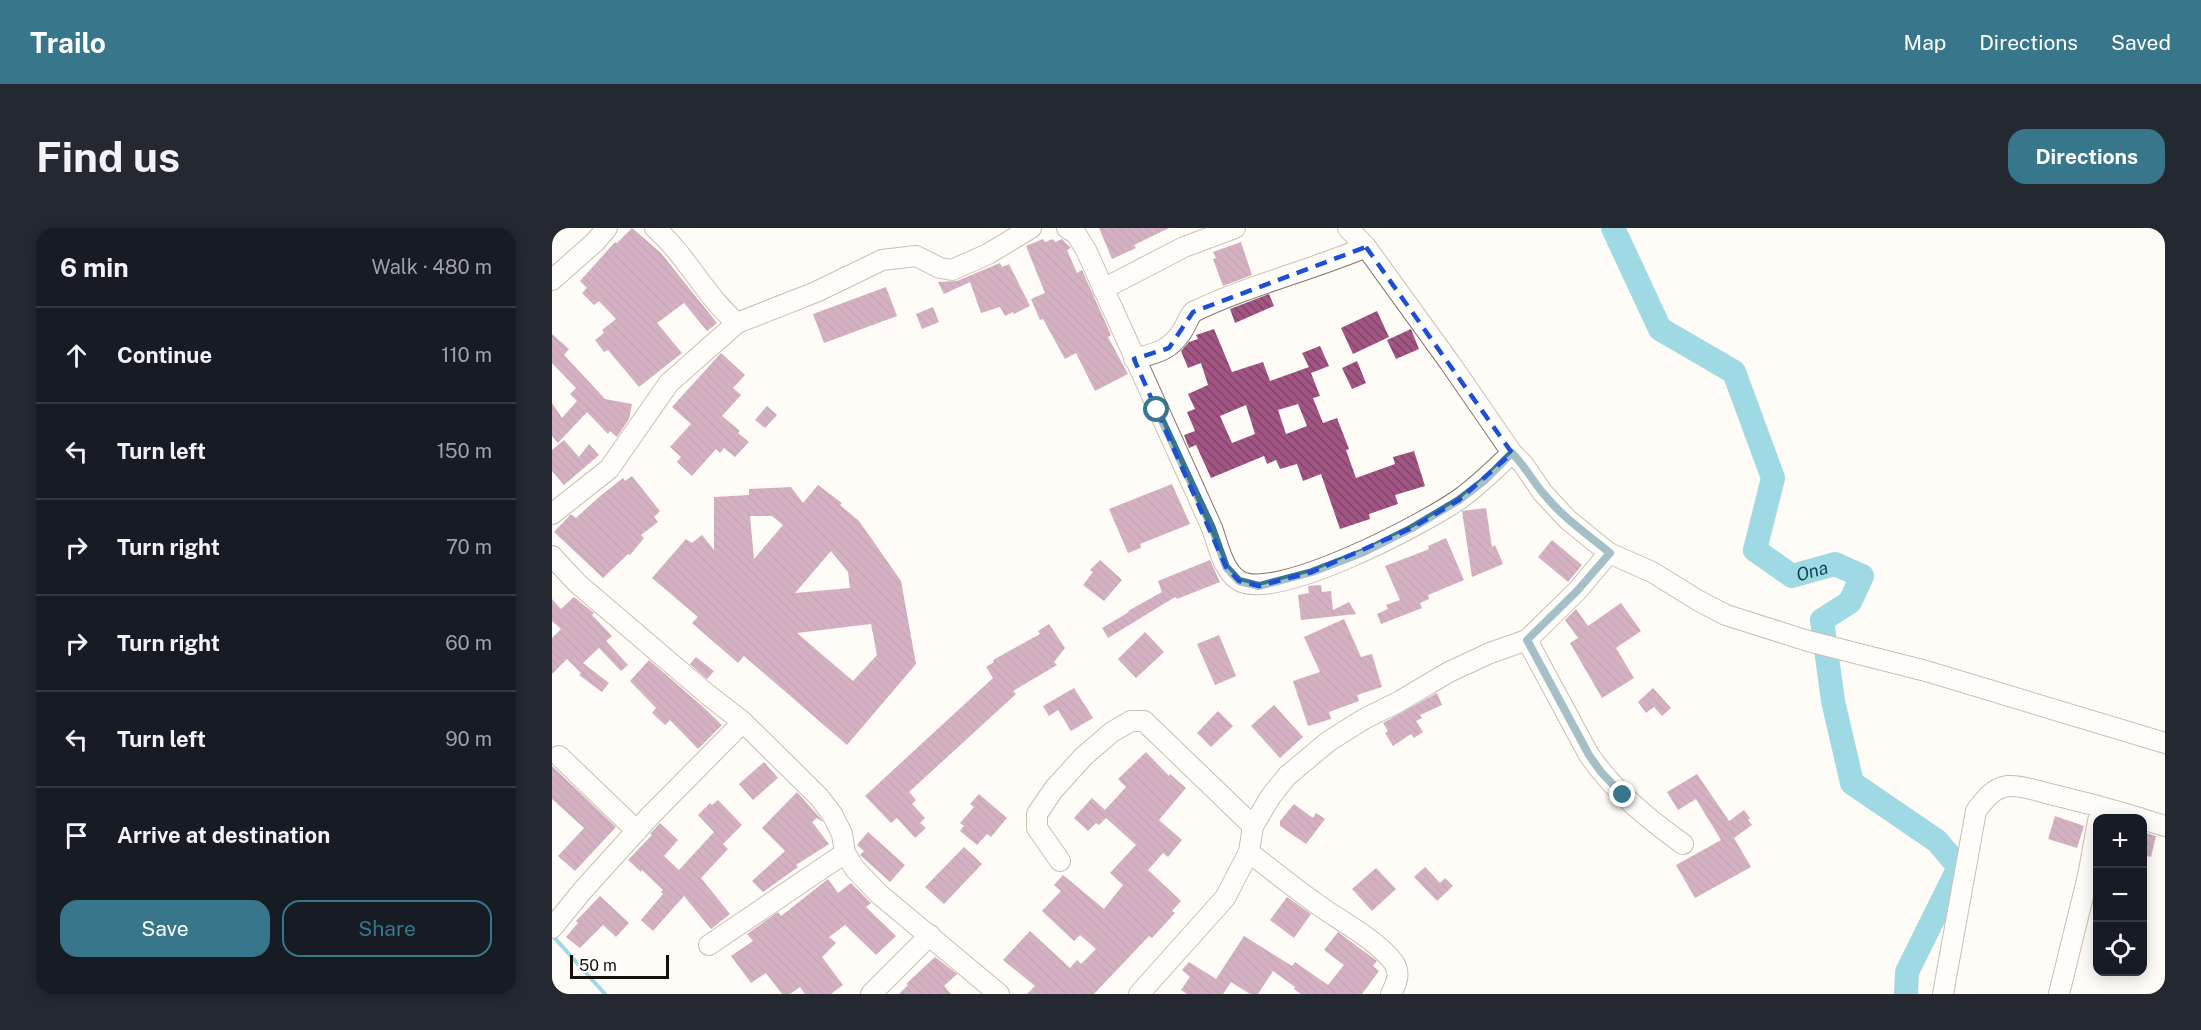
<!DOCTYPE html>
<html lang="en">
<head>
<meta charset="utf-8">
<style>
  body { margin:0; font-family:"Public Sans",sans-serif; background:#242831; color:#f1f3f6 }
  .controls { position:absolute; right:18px; bottom:18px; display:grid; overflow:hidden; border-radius:12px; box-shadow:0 3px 15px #0003 }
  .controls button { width:54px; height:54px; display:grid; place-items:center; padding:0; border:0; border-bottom:2px solid #363941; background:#171b24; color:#f1f3f6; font:30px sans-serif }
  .scale { position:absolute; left:18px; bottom:15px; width:99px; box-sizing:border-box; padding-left:6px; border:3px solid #161008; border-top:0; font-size:16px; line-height:21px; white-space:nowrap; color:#161008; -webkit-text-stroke:4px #fff; paint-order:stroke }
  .stop { position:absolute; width:18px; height:18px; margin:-14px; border:4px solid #38768c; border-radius:50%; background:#fff }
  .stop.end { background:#38768c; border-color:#fff; box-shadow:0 2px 6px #0008 }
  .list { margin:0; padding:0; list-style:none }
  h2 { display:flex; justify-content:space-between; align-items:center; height:78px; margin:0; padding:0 24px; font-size:26px }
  h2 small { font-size:20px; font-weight:400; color:#9ea1a6 }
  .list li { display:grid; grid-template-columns:39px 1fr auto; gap:18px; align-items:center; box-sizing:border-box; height:96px; padding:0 24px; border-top:2px solid #363941 }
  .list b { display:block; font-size:22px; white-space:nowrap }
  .list em { font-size:20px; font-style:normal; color:#9ea1a6 }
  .actions { display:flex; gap:12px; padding:18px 24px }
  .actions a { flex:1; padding:14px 0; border:2px solid #38768c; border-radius:18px; text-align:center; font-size:21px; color:#38768c }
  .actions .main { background:#38768c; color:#fff }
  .icon { flex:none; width:33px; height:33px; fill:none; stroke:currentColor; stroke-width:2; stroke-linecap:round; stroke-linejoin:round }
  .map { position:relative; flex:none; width:1613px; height:766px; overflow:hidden; border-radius:18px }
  header { display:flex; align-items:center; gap:36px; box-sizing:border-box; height:84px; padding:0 30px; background:#38768c; color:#fff }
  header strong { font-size:28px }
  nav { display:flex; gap:33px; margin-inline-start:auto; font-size:21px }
  .intro { display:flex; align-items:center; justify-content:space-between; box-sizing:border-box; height:144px; padding:0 36px }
  h1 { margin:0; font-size:42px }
  .button { padding:15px 27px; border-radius:18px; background:#38768c; color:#fff; font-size:21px; font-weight:700 }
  main { display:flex; gap:36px; padding:0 36px }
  aside { flex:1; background:#171b24; border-radius:18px; box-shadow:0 3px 15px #0003 }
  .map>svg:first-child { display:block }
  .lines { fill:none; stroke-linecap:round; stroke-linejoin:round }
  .stream { stroke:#2ab2ce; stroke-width:4 }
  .river { stroke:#2ab2ce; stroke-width:24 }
  .building { fill:url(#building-back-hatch); fill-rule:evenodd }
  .minor-casing { stroke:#857660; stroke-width:22 }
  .minor { stroke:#fff; stroke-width:20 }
  .route { stroke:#38768c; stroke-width:8 }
  .marked { fill:none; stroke:#1d4ed8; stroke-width:4.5; stroke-dasharray:12 8; stroke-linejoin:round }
  .labels { text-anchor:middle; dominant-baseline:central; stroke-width:4.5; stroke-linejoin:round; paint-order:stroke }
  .water-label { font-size:18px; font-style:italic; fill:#114854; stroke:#fff }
</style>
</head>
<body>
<header>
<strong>Trailo</strong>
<nav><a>Map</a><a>Directions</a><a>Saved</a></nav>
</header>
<div class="intro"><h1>Find us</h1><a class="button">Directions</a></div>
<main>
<aside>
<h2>6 min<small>Walk · 480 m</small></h2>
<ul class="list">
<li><svg class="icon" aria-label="ahead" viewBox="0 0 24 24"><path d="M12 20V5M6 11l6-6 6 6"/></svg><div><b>Continue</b></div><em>110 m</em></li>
<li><svg class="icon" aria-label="left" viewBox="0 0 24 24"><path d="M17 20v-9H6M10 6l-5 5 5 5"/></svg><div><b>Turn left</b></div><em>150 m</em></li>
<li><svg class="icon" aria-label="right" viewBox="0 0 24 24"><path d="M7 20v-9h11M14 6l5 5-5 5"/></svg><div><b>Turn right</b></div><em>70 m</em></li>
<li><svg class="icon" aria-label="right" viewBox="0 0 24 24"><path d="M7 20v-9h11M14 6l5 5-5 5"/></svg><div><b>Turn right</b></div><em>60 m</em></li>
<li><svg class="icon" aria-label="left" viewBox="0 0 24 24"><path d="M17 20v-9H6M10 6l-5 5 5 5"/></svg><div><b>Turn left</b></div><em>90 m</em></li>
<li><svg class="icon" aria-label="arrive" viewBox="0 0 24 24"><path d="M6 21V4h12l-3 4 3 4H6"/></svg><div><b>Arrive at destination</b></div></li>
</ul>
<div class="actions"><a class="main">Save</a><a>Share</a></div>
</aside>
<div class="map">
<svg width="1613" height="766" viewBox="0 0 1613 766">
  <defs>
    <pattern id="building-back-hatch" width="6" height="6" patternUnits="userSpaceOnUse" patternTransform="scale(1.5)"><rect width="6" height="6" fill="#a15583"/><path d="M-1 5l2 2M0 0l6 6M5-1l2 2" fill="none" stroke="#824569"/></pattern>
  </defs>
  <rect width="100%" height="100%" fill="#fffbf6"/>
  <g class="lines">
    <polyline class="stream" points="0,707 53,766"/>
    <path class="river" id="s1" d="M1061,0l47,101 74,43 39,106 -18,72 37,26 43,-12 27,12 -12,26 -28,18 11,81 19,82 85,58 22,26 -52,105 -1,22"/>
  </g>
  <g class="building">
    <polygon points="80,0 109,25 165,95 155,103 132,75 105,95 130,125 87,159 56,122 52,124 43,112 52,105 50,102 64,91 47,73 42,77 30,65 35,60 28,53 63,14 65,15"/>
    <polygon points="547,0 617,0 582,17 584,20 560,31"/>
    <polygon points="491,11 493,14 501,11 503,14 510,11 519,20 515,22 525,45 530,42 559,107 556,109 576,146 543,163 524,125 513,131 491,91 488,92 479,71 493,65 474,18"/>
    <polygon points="689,14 700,47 671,58 661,31 664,30 661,24"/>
    <polygon points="448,35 450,39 457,36 478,78 462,86 461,84 453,88 448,79 429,85 418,54 392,66 386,54 405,53"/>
    <polygon points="334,59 345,88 272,115 261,86"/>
    <polygon points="717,66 722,78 683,95 678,81"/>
    <polygon points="381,79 387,94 370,101 364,86"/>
    <polygon points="825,83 837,109 801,126 789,100"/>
    <path d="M662,101l18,43 31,-10 7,19 39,-14 -7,-14 18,-7 9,20 -18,7 9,23 -7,2 10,25 14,-5 12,31 -3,1 10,28 39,-14 -2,-7 21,-6 11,35 -30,9 3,9 -29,10 1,5 -30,10 -19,-55 -18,7 -6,-17 -17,5 -4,-9 -9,4 -3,-8 -53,22 -15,-33 -7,3 -5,-13 11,-4 -8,-19 8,-3 -7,-15 20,-9 -7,-22 -13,5 -7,-17 8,-9 9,-3 -2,-4zM746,176l9,22 -21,8 -8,-24zM694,177l9,29 -23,9 -12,-27z"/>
    <polygon points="859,101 867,121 844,131 835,112"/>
    <polygon points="0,106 17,121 12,127 53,171 80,176 77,191 65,209 58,203 56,206 35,184 6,215 0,208 0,175 10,190 25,173 18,166 24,160 0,135"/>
    <polygon points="169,125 193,147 181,160 189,167 170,188 188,203 186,205 197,214 183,229 172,220 168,225 164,221 140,248 125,234 129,229 118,219 139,196 120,179"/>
    <polygon points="805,133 814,155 800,161 790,140"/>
    <polygon points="215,178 225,187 213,200 203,192"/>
    <polygon points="12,212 27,229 37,216 47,227 12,257 0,243 0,222"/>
    <polygon points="80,248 108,283 102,289 106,294 89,307 92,310 78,327 76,326 51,350 2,304 19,286 24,290 47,269 71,250 73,253"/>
    <polygon points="620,256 638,296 588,316 589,320 576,325 557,281"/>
    <path d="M266,257l24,18 -2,2 19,16 42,60 15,83 -69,81 -103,-89 -6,7 -46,-40 6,-6 -46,-39 34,-39 6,4 10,-8 12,15v-53l35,-2v-6l42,-2 12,16zM198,288h22l11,9 -29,34zM279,323l17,21 2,16 -55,5zM319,396l6,31 -24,26 -56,-48z"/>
    <polygon points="934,280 940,319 943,317 951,336 920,349 910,283"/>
    <polygon points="894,310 912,352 876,367 877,371 868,375 870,380 829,396 825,386 836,381 834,377 848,372 833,338 875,322 877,320 876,318"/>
    <polygon points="1000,312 1030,337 1016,354 986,329"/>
    <polygon points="548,332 570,352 552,373 531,357 541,344 538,342"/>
    <polygon points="658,332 668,354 625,371 623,369 556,410 550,400 577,384 576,383 610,364 606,353"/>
    <polygon points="769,357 770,364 779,363 781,382 797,374 804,386 749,392 746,367 757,365 756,358"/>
    <polygon points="22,369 42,385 40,387 60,408 54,413 76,437 69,443 47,420 31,435 57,455 50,464 27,447 29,445 15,431 0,446 0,410 9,401 0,393 0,371 9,381"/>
    <polygon points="1069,375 1089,403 1064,420 1082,450 1050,470 1018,415 1026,410 1013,392 1024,381 1036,398"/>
    <polygon points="792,391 809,429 820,426 830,459 805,467 807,473 777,484 779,491 756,498 741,453 768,444 752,409"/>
    <polygon points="497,396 513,420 502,434 505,437 461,463 464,466 357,564 364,572 360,576 373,590 368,595 374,600 363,610 345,590 339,595 313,568 441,450 434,439 442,434 441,432 488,406 486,403"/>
    <polygon points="593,404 612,424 584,450 566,431"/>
    <polygon points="667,407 684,448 663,457 645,416"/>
    <polygon points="144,429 162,443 155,451 138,436"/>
    <polygon points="97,432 150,478 170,497 146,521 118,492 113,497 100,485 104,480 78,453"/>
    <polygon points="522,460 541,490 519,503 506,482 497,488 491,478"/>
    <polygon points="1101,460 1119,480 1110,488 1102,479 1094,485 1086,474"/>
    <polygon points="885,465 890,477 868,487 870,490 864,493 871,504 862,510 859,506 841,518 833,505 836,503 831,495"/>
    <polygon points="722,477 751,509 728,530 699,498"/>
    <polygon points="666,483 681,498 659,519 645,505"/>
    <polygon points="594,524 617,548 618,546 634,560 607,592 630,612 616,629 611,625 596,642 629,673 620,683 623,685 600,710 597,708 542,766 475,766 483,758 451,732 478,703 518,740 525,732 529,736 544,721 528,707 522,713 490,683 509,663 502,657 511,647 552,681 571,657 558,645 584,617 554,590 547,597 544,595 536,603 522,590 540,570 553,582 574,559 566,551"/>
    <polygon points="212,534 226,550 201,572 187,556"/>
    <polygon points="0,538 64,599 23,643 6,628 32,600 0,571"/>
    <polygon points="1145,546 1177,593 1192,582 1198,590 1196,592 1200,597 1182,610 1199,639 1143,670 1124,637 1169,612 1144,571 1126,582 1115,564"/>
    <polygon points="245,564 270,592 271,594 265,590 260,594 277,616 244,637 246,639 211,664 200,653 233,623 210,600"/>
    <polygon points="427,566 455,590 439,609 435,606 425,617 408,603 412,598 408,595 422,579 418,576"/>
    <polygon points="166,572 190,597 171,616 176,621 149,650 178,686 159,701 132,668 101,703 89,692 111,666 109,664 111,662 90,642 89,644 76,632 100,607 98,606 108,595 126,612 112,628 127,642 162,604 146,587 158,575 160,577"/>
    <polygon points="742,576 761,590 764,585 773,591 754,616 728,598 728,593"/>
    <polygon points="1503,588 1532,598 1525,620 1496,611"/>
    <polygon points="316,604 353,637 338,654 308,627 312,623 305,617"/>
    <polygon points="1590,604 1604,608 1599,629 1590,627"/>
    <polygon points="412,619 430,636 392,676 373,659"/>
    <polygon points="873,639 888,655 893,650 901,658 885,673 862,649"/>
    <polygon points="824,640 844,661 820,683 800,661"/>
    <polygon points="276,651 286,665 299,655 319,675 314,679 344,708 324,727 293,697 277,709 284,715 270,729 291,757 279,766 253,766 248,759 238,766 230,766 214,745 199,755 179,728 201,713 195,706 226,684 229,688"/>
    <polygon points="48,668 77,695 64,709 51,697 28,720 14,709 26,695 24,693"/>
    <polygon points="735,669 759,686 742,710 718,692"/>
    <polygon points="786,704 825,733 821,738 827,743 810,766 749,766 742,761 743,759 721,743 706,766 698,766 679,754 671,766 635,766 629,762 638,749 630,742 637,734 664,751 692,708 740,738 743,734 776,757 792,737 772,722"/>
    <polygon points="383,729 405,746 392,758 399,766 347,766 356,757 354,756"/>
  </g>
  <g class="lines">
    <defs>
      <g id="minor">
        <path d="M103,0c32,28 50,68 82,95"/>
        <path d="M515,0l9,6 10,16 126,278c6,17 11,42 26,52 35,24 190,-58 223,-82 18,-13 34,-29 51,-45"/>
        <polyline points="796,0 814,19 898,135 960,225 971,236 991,265 1016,292 1057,325 1100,344 1147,373 1174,387 1256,413 1374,443 1613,515"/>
        <polyline points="0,52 43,14 55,0"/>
        <polyline points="551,61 632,19 683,0"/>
        <path d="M582,131c21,-6 34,-7 47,-26 5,-7 7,-15 12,-21 56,-27 116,-41 173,-65"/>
        <polyline points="0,286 57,241 117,155 185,95 264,64 330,32 364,28 388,40 400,42 436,26 479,0"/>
        <polyline points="0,328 25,355 155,466 191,494 267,569 280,586 290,606 293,625 303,641 327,666 447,766"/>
        <path d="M975,412l62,115c25,36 59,64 94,89"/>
        <polyline points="7,528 85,603"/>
        <polyline points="1590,591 1613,598"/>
        <path d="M697,624c25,20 49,39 75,57 21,14 56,34 70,54 7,11 2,21 -3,31"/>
        <polyline points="508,633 485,600 485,586 502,561 532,528 560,504 579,493 592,493 701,598"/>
        <polyline points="0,700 31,662 97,589 191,494"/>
        <polyline points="157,717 293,625"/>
        <polyline points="319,766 378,707"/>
        <polyline points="587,766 673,670 697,624 701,598 719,568 735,548 777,513 812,491 848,473 897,444 938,425 975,412 1025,363 1057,325"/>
        <path d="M1391,766l33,-183c9,-12 17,-23 32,-25 14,-1 29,5 42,8 30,7 60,15 90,24"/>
        <polyline points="1507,766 1536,648 1546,593"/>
      </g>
    </defs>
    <use href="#minor" class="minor-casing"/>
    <use href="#minor" class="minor"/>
  </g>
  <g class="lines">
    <path class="route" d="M605,182l55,118 14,39 13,14 20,5 53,-14 52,-20 48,-24 47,-28 26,-20 27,-27c12,12 20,27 31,40 19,24 44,41 67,60l-33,38 -50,49 62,115 12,17 22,23"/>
  </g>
  <path d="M0 0H1613V766H0ZM814,19l146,206 -53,47 -47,28 -100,44 -53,14 -20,-5 -13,-14 -92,-208 35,-11 24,-36z" fill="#fffbf6" fill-opacity=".55" fill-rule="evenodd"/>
  <path class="marked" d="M814,19l146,206 -53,47 -47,28 -100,44 -53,14 -20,-5 -13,-14 -92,-208 35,-11 24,-36z"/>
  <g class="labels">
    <g class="water-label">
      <text stroke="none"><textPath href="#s1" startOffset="450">Ona</textPath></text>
    </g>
  </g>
</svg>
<div class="controls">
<button>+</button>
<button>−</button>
<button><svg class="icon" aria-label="locate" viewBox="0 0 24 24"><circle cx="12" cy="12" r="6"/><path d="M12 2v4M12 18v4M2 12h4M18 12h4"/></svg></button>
</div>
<div class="scale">50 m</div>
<div class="stop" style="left:605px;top:182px"></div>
<div class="stop end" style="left:1071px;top:567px"></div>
</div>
</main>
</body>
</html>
